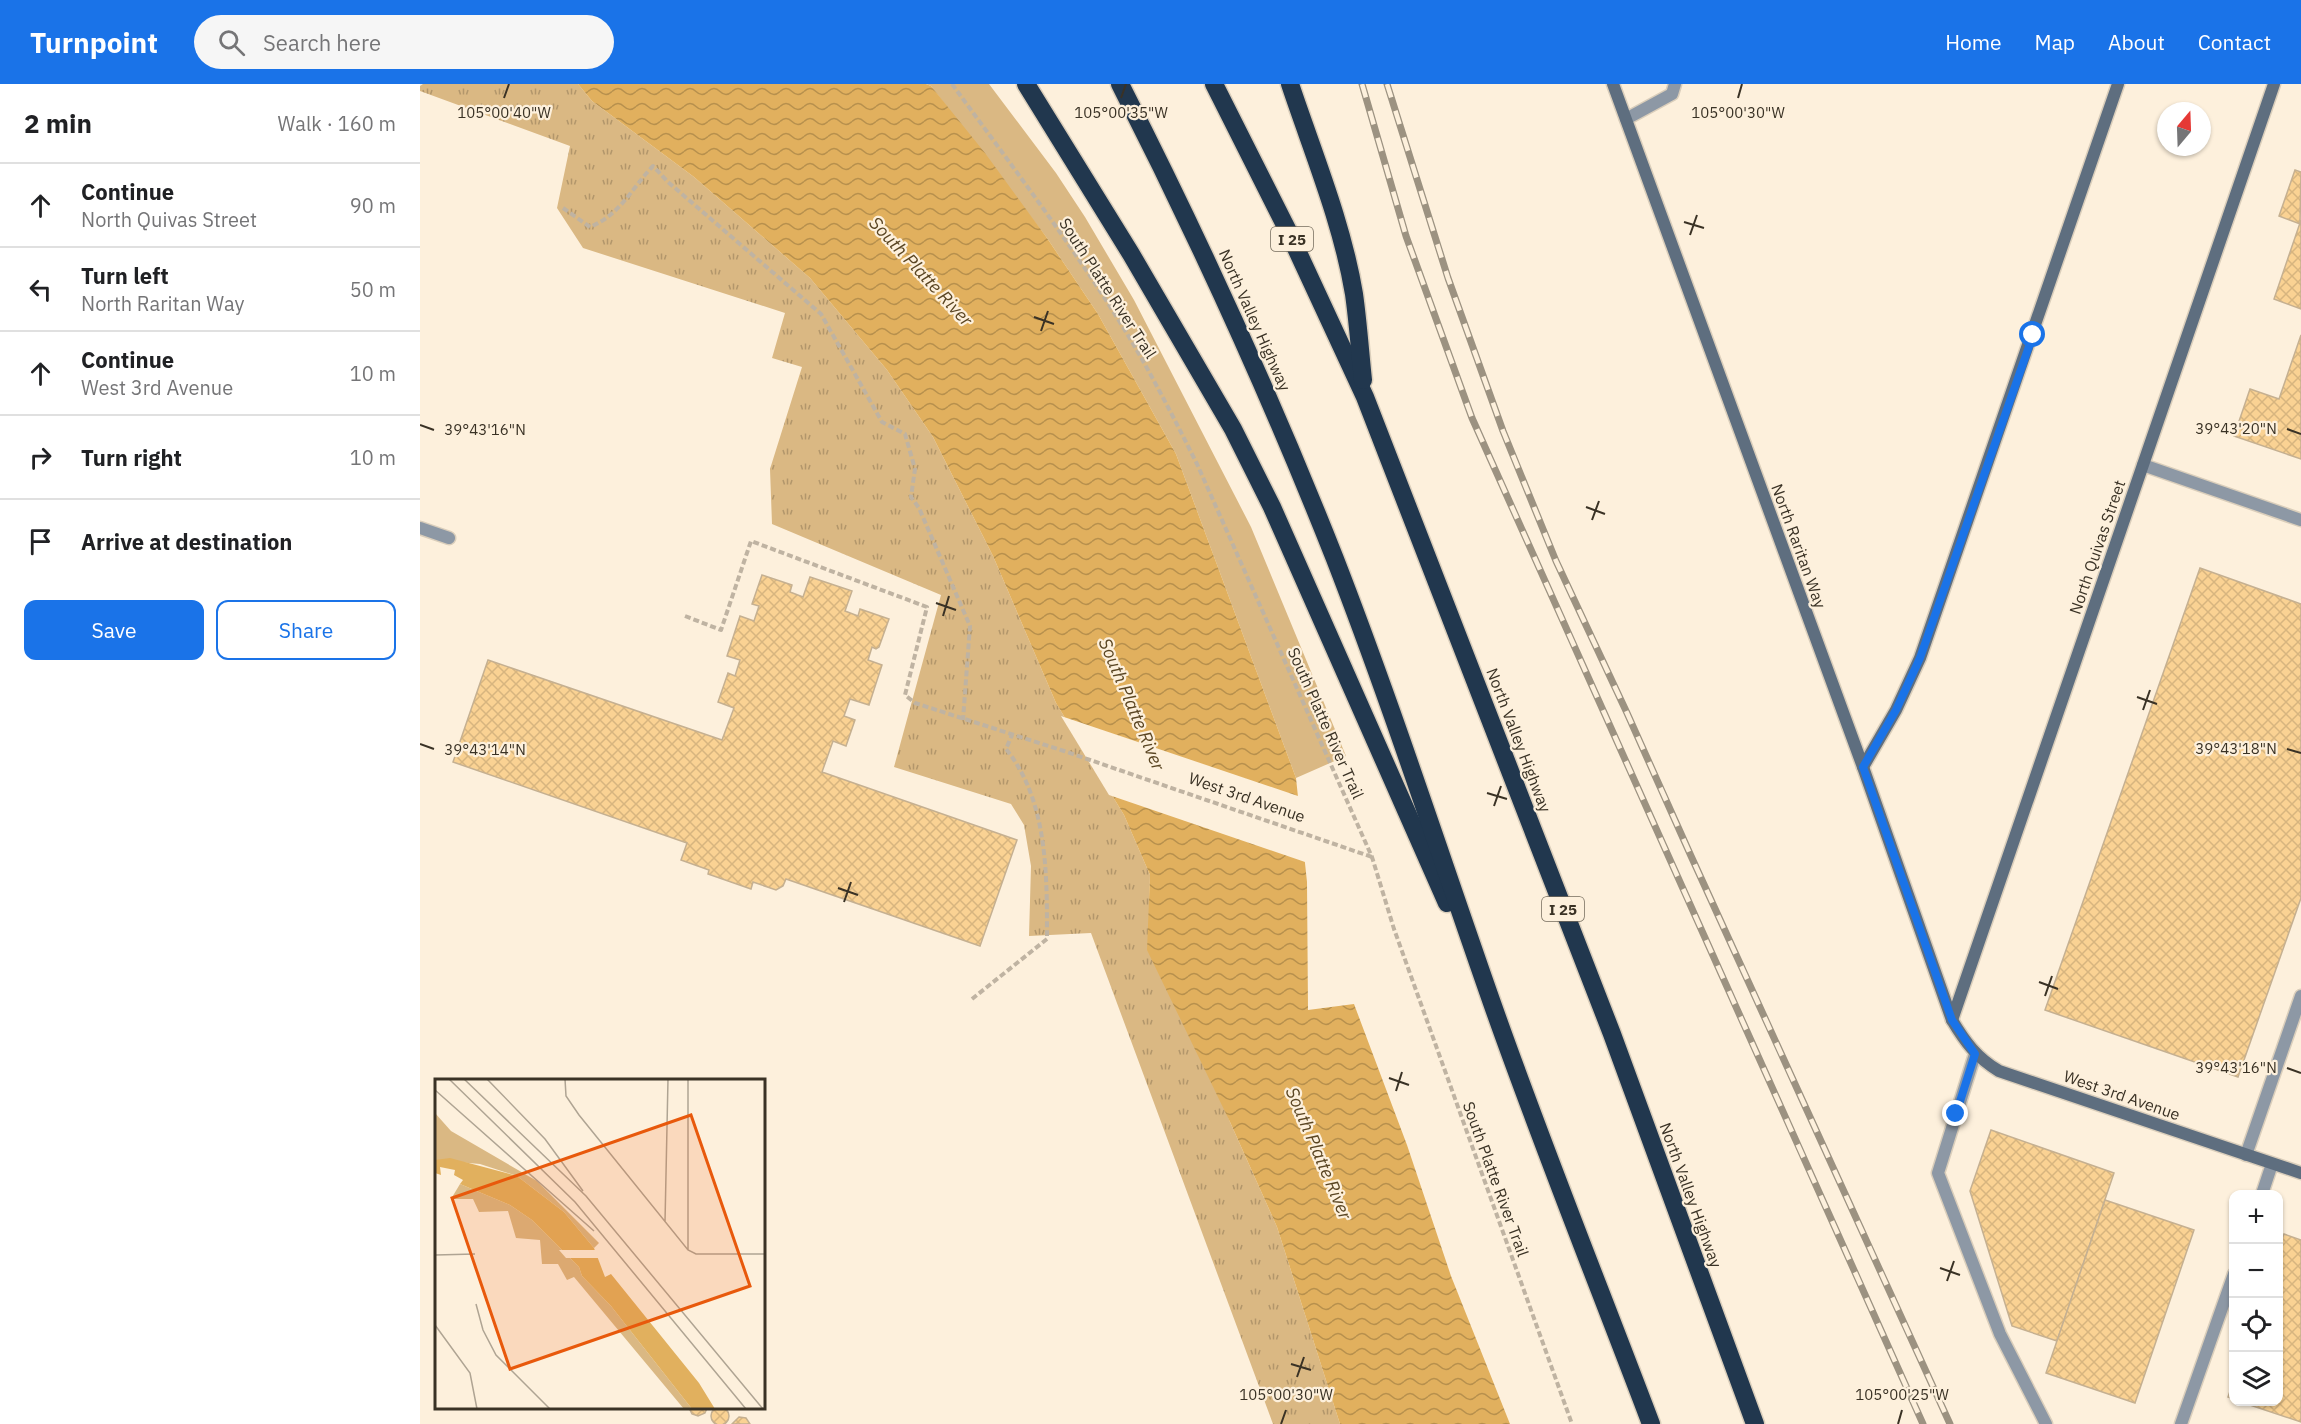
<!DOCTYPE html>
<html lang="en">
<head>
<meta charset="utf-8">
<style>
  body { margin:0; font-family:"IBM Plex Sans",sans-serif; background:#f6f6f6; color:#202124 }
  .controls { position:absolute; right:18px; bottom:18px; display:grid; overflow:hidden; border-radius:12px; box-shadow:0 2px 4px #0004 }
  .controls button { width:54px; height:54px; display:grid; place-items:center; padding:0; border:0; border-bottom:2px solid #e0e0e0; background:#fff; color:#202124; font:30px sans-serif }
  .compass { position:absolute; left:1737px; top:18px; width:54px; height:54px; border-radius:50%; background:#fff; box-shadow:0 2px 4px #0004; rotate:19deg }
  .stop { position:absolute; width:18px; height:18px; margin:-14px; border:4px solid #1a73e8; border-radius:50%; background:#fff }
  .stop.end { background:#1a73e8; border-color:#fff; box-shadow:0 2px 6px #0008 }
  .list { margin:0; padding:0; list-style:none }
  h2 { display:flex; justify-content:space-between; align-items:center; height:78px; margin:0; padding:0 24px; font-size:26px }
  h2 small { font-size:20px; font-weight:400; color:#757577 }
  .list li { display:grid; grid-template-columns:39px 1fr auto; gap:18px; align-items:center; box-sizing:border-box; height:84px; padding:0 24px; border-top:2px solid #e0e0e0 }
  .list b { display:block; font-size:22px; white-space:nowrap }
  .list p { margin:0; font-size:20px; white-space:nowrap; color:#757577 }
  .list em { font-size:20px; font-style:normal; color:#757577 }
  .actions { display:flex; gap:12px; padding:18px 24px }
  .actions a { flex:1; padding:14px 0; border:2px solid #1a73e8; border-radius:12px; text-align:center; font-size:21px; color:#1a73e8 }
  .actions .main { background:#1a73e8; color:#fff }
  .icon { flex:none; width:33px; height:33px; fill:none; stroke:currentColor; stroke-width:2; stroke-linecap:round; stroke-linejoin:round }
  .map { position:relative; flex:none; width:1881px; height:1340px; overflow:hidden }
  header { display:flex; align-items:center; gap:36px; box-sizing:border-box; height:84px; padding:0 30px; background:#1a73e8; color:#fff }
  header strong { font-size:28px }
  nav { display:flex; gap:33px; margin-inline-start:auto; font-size:21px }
  .search { width:420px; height:54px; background:#f6f6f6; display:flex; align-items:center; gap:15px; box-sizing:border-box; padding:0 21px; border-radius:33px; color:#757577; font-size:22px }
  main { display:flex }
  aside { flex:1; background:#fff }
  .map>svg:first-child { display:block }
  .grass { fill:url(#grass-tufts) }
  .park { fill:#dab883 }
  .water { fill:url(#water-waves) }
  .pier { fill:#fdf0dc }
  .building { fill:url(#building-cross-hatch); stroke:#c5b091; stroke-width:1.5 }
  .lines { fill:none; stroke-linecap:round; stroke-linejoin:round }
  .lane-casing { stroke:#dacebb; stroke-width:15 }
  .street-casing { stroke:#dacebb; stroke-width:15 }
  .secondary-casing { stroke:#dacebb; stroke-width:15 }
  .highway-casing { stroke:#dacebb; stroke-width:21 }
  .path { stroke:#bfb3a2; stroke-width:4; stroke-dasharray:6 3; stroke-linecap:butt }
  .lane { stroke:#8d98a5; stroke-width:12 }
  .street { stroke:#8d98a5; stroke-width:12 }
  .secondary { stroke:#5e6e7f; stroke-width:12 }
  .highway { stroke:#21374e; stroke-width:18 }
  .rail-casing { stroke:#9c9281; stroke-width:7 }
  .rail { stroke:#fdf0dc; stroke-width:4.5; stroke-dasharray:14; stroke-linecap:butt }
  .route { stroke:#1a73e8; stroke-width:8 }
  .ticks { fill:none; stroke:#3a3225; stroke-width:2 }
  .labels { text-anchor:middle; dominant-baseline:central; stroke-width:4.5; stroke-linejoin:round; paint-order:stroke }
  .shield { fill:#fdf0dc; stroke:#746b5c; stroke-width:1.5 }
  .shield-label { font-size:15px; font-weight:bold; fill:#3a3225 }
  .street-label { font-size:16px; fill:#3a3225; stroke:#fdf0dc }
  .water-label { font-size:18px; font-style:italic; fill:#5a4522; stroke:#fdf0dc }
  .inset-road { fill:none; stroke:#afa493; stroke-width:1.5 }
  .view { fill:#e8590c; fill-opacity:0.15; stroke:#e8590c; stroke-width:3 }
  .inset-edge { fill:none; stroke:#3a3225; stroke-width:3 }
  .ticks-label { font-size:15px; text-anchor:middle; fill:#3a3225; stroke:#fdf0dc; stroke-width:4.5; stroke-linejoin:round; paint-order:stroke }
</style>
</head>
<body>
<header>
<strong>Turnpoint</strong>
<div class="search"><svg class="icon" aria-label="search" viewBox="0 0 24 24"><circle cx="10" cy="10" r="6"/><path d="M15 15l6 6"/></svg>Search here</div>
<nav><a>Home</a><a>Map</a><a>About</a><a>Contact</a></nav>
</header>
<main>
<aside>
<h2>2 min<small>Walk · 160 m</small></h2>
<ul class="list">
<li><svg class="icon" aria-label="ahead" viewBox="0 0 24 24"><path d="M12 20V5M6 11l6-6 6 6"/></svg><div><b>Continue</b><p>North Quivas Street</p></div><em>90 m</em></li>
<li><svg class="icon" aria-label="left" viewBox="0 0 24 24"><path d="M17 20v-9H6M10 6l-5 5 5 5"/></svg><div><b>Turn left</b><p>North Raritan Way</p></div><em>50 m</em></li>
<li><svg class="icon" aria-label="ahead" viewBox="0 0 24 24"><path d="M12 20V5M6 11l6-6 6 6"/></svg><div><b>Continue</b><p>West 3rd Avenue</p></div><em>10 m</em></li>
<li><svg class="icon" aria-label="right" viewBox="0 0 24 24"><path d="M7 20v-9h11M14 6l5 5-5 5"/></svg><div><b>Turn right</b></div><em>10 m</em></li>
<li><svg class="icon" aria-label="arrive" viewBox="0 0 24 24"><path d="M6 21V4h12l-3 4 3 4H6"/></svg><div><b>Arrive at destination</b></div></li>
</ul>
<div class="actions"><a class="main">Save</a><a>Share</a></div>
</aside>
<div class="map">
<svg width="1881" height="1340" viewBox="0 0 1881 1340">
  <defs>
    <pattern id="grass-tufts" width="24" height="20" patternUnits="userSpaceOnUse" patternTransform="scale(1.5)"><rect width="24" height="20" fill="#dab883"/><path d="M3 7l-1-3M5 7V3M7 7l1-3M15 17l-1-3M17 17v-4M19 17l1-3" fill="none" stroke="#b2966b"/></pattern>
    <pattern id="water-waves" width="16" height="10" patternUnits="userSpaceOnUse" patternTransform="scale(1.5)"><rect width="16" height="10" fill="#e1b05e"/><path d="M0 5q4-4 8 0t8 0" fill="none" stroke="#b7904d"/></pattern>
    <pattern id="building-cross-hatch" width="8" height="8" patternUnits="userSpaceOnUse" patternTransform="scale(1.5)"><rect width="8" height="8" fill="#fad293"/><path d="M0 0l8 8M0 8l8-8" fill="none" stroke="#d7b57f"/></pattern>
  </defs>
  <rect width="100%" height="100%" fill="#fdf0dc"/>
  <polygon class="grass" points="3,0 158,0 172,17 274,93 390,194 467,286 513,353 573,472 636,619 704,731 730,791 729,823 810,1038 857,1143 920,1340 853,1340 671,849 609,852 611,782 604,741 591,720 474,683 521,511 352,440 350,385 382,283 352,274 365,229 163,164 137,124 150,62 0,7 0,2"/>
  <polygon class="park" points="506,0 569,0 636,89 665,133 714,216 831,443 926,672 876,694 756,370 678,230 627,154 511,2"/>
  <polygon class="water" points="158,0 506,0 511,2 565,69 627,154 678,230 756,370 876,694 887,798 888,926 934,920 987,1061 1031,1192 1090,1340 920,1340 857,1143 810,1038 727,866 730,791 704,731 636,619 573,472 513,353 467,286 390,194 274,93 172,17"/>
  <polygon class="pier" points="641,632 881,713 888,779 689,711"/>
  <g class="building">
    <polygon points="1875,86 1881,88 1880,140 1859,132"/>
    <polygon points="1881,136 1881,225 1854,215"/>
    <polygon points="1881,251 1881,375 1814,352 1830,305 1859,315"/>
    <polygon points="1780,484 1881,520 1881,814 1818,993 1625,926"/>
    <polygon points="342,491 372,501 370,508 383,513 390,493 432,507 425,527 438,532 440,525 469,535 459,563 456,565 452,563 448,576 462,581 449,621 430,615 424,632 435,636 426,662 413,657 402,688 597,756 560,862 366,795 363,802 356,806 333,798 331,805 288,790 289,786 261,776 267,759 33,678 68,576 302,656 314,624 298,618 308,589 315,592 320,576 307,572 320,532 334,537 339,522 332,520"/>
    <polygon points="1571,1046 1694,1089 1637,1257 1592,1242 1550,1107"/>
    <polygon points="1685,1116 1774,1146 1715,1319 1626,1289"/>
    <polygon points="1864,1150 1881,1156 1881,1338 1821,1318 1858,1318 1858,1166"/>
    <polygon points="1814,1296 1814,1315 1808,1313"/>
    <circle cx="300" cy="1332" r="9"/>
    <polygon points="269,1324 287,1324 285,1329 278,1332 272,1330"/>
    <polygon points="319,1333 326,1334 330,1340 312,1340"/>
  </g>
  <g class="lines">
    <defs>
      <g id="lane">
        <polyline points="1206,35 1252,10 1255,0"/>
        <polyline points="1723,381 1881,436"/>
        <polyline points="1555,970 1518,1089 1580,1250 1626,1340"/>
        <polyline points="1826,1071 1881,912"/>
        <polyline points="1842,1110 1852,1080"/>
        <polyline points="1761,1340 1814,1190"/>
      </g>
      <polyline id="street" points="0,444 29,454"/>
      <g id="secondary">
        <path d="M1193,0l250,683 89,253c13,22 25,38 47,51l302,102"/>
        <polyline points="1443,683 1476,626 1500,574 1698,0"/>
        <polyline points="1532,936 1854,0"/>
      </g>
      <g id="highway">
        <polyline points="606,0 711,170 813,345 852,423 1027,819"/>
        <path d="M700,0c79,155 151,313 215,475 57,147 105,296 157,444 50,142 106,281 159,421"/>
        <polyline points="794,0 869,149 945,313 1192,950 1335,1340"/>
        <path d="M870,0c23,69 52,138 64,210 4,28 6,58 9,86"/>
      </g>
    </defs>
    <use href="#lane" class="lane-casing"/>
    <use href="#street" class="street-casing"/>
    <use href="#secondary" class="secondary-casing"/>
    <use href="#highway" class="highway-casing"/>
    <g class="path">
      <path d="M532,0c62,85 129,172 183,263 22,38 42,77 62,117l175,393 22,72 178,495"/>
      <path d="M143,124l27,19c31,-13 41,-38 63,-61l15,16 153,132 61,108 23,12 10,35 -4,28 8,11 51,118 -7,94"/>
      <polyline points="265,532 301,546 331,457 507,523 485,611 495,619 644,667 952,773"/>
      <path d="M552,915l75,-60c0,-64 1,-138 -41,-190l6,-14"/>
    </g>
    <use href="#lane" class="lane"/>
    <use href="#street" class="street"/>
    <use href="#secondary" class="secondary"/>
    <use href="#highway" class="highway"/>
    <defs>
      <g id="rail">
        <polyline points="942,0 986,152 1052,334 1503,1340"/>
        <polyline points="967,0 1028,194 1083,347 1136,477 1207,629 1271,772 1530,1340"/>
      </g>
    </defs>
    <use href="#rail" class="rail-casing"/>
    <use href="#rail" class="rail"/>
  </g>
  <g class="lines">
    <polyline class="route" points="1536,1030 1555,970 1532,936 1443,683 1476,626 1500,574 1613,251"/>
  </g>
  <path class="ticks" d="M84,14l5,-14M701,14l5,-14M1318,14l4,-14M1264,138l20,6M1270,151l7,-20M614,233l20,7M621,247l7,-20M0,341l14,5M1867,345l14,5M1166,423l19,7M1172,436l7,-19M516,519l20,7M523,532l6,-20M1717,613l20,7M1723,626l7,-20M0,660l14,5M1867,665l14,4M1067,709l20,6M1074,722l7,-20M418,804l20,7M424,818l7,-20M1619,898l19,7M1625,912l7,-20M1867,984l14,5M969,994l20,7M976,1007l6,-19M1520,1184l20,7M1527,1197l7,-20M871,1280l20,6M877,1293l7,-20M861,1340l5,-14M1478,1340l4,-14"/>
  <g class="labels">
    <g class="shield">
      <rect x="851" y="143" width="42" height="24" rx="4.5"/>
      <rect x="1122" y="813" width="42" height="24" rx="4.5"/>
    </g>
    <g class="shield-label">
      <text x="872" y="155">I 25</text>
      <text x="1143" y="825">I 25</text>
    </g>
    <g class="street-label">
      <text transform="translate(688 204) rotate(57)">South Platte River Trail</text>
      <text transform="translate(835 236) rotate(66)">North Valley Highway</text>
      <text transform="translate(1379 462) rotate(70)">North Raritan Way</text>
      <text transform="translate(1677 463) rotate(-71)">North Quivas Street</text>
      <text transform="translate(906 639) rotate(66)">South Platte River Trail</text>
      <text transform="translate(1099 656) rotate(69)">North Valley Highway</text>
      <text transform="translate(827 713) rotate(19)">West 3rd Avenue</text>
      <text transform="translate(1702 1011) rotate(19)">West 3rd Avenue</text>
      <text transform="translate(1076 1095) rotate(70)">South Platte River Trail</text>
      <text transform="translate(1271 1111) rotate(70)">North Valley Highway</text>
    </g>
    <g class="water-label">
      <text transform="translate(501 187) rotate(47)">South Platte River</text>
      <text transform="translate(712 620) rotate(67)">South Platte River</text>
      <text transform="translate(899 1069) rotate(67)">South Platte River</text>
    </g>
  </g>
  <g transform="translate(15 995)">
    <rect width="330" height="330" fill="#fdf0dc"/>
    <path d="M25,105l50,21 22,15 47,47 3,9 29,30 81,103h-8l-110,-132 -7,3 -9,-16h-16l-2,-24 -24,-2 -8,-27 -29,1 -6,-13h-22z" fill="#dab883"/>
    <path d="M0,34l16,18 86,50 62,62 -5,5 -30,-36 -47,-36 -37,-12 -45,-4z" fill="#dab883"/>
    <path d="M15,79l67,18 47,36 30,36 11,29 6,-3 88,109 16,26h-23l-81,-103 -29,-30 -3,-9 -47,-47 -22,-15 -50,-21 3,-4 -9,-5 1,-5 -15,-3 1,8 -6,-2v-13z" fill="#e1b05e"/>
    <path d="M124,171h39l4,8h-36z" fill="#fdf0dc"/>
    <path class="inset-road" d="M14,0l126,123 171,207M29,0l122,117 177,213M52,0l58,60 38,52M130,0l1,17 13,19 109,135 8,4h69M0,11l159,141M230,143l3,-143M253,171v-171M0,176l40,-1M41,225l7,26 13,25 54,54M0,246l35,48 7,36"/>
    <path class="view" d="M256,36l59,171 -240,83 -58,-171z"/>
    <rect width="330" height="330" class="inset-edge"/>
  </g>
  <g class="ticks-label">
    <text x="84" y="34">105°00'40"W</text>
    <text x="701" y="34">105°00'35"W</text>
    <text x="1318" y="34">105°00'30"W</text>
    <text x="1816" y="350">39°43'20"N</text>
    <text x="65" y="351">39°43'16"N</text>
    <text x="1816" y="670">39°43'18"N</text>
    <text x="65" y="671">39°43'14"N</text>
    <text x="1816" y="989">39°43'16"N</text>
    <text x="866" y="1316">105°00'30"W</text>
    <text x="1482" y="1316">105°00'25"W</text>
  </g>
</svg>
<div class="controls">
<button>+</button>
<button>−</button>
<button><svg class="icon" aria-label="locate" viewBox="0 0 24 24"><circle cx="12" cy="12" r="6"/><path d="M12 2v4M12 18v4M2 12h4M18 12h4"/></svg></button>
<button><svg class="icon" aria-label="layers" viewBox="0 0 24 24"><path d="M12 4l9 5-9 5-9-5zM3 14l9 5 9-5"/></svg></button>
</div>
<svg class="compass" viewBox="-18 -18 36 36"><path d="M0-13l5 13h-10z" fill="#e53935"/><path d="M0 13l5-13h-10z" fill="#757577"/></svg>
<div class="stop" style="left:1613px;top:251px"></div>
<div class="stop end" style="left:1536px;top:1030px"></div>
</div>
</main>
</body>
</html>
